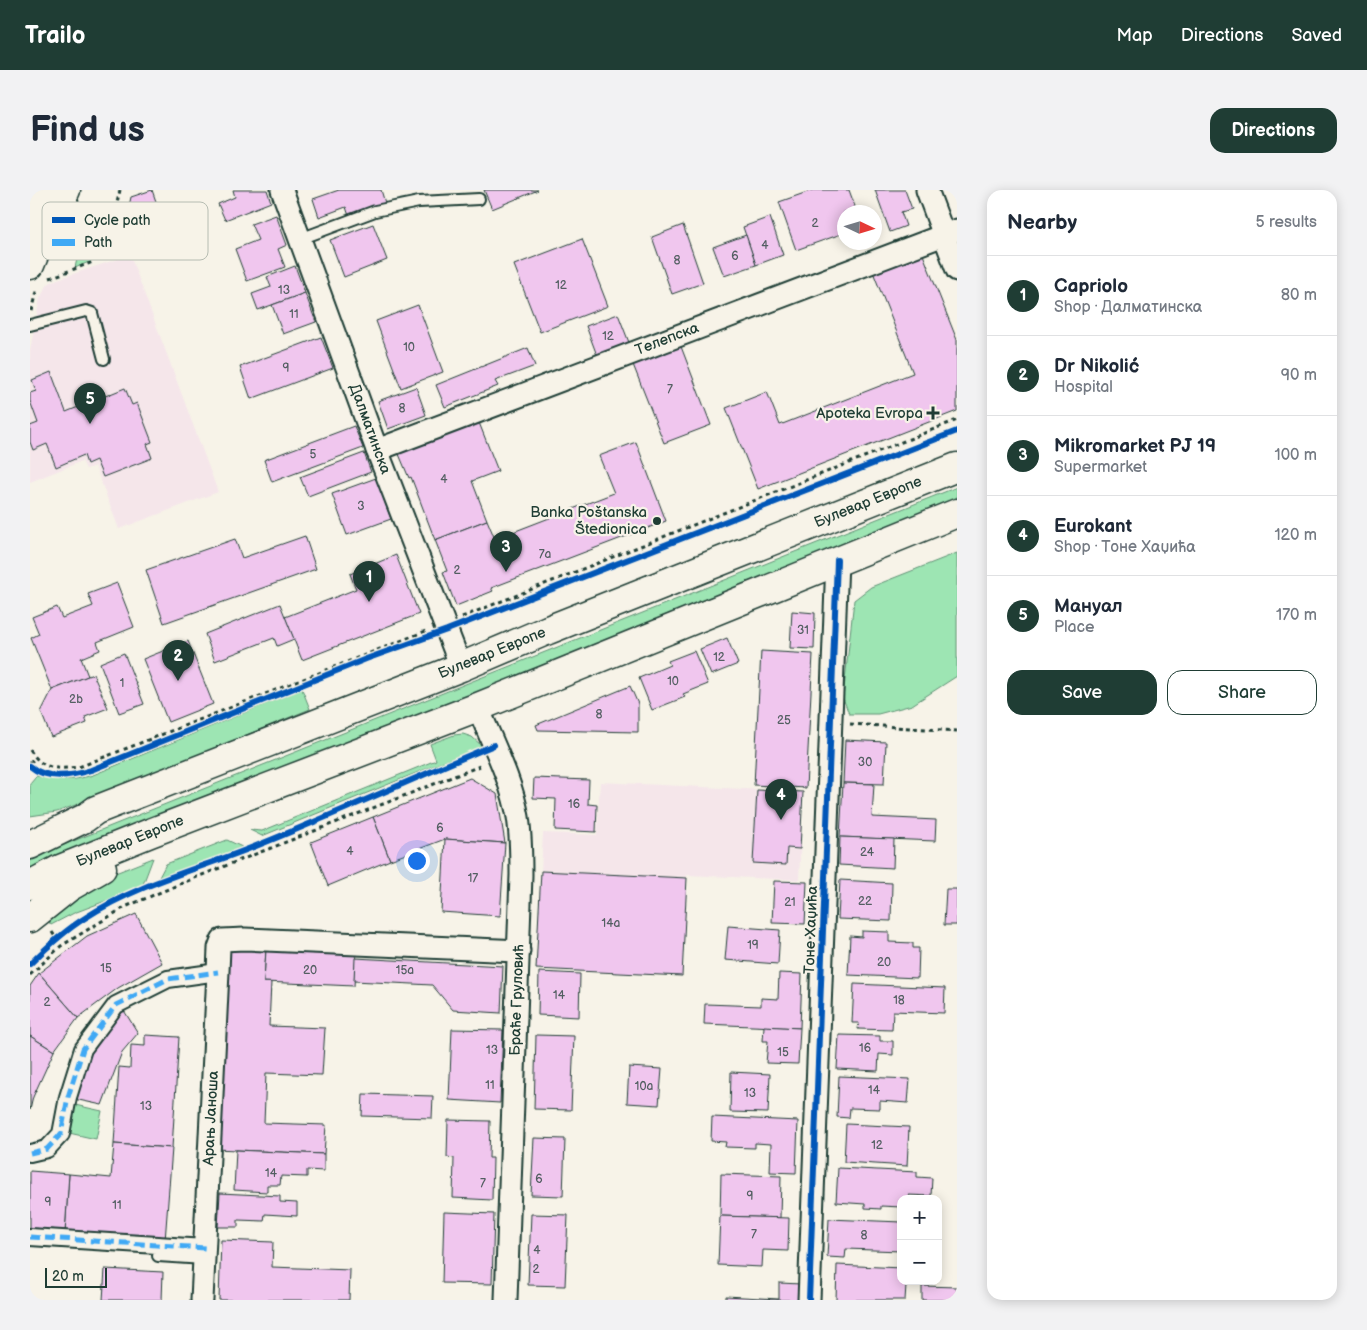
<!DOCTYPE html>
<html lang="en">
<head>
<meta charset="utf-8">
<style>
  body { margin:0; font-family:"Balsamiq Sans",sans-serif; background:#f2f2f3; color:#1f2937 }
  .controls { position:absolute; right:15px; bottom:15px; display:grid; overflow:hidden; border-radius:10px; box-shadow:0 2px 12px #0003 }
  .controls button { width:45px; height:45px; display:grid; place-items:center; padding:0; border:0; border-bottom:1px solid #e0e1e3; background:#fff; color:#1f2937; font:25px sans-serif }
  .compass { position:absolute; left:807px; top:15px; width:45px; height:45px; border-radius:50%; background:#fff; box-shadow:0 2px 12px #0003; rotate:94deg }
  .scale { position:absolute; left:15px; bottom:12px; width:62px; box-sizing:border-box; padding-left:5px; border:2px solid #1f3d34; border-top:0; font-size:14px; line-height:18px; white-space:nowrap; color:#1f3d34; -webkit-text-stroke:4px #f7f3e8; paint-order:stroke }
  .you { position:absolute; left:386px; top:670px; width:18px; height:18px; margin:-12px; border:4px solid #fff; border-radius:50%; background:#1a73e8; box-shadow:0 0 0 8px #1a73e833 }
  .badge { display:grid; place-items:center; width:32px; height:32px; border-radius:50%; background:#1f3d34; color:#fff; font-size:16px; font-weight:700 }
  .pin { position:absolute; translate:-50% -41px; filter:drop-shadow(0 1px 2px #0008) }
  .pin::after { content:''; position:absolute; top:26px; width:18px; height:15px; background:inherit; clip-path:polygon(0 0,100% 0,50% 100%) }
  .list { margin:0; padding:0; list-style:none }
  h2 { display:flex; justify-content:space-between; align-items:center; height:65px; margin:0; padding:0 20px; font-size:21px }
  h2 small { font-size:16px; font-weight:400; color:#747a83 }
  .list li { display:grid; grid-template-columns:32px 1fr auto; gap:15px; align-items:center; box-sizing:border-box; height:80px; padding:0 20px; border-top:1px solid #e0e1e3 }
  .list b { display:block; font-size:19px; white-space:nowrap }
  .list p { margin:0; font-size:16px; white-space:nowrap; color:#747a83 }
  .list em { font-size:16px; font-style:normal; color:#747a83 }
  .actions { display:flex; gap:10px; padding:15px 20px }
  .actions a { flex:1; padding:11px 0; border:1px solid #1f3d34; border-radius:15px; text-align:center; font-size:18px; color:#1f3d34 }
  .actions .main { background:#1f3d34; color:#fff }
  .map { position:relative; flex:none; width:927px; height:1110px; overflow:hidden; border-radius:15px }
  header { display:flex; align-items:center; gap:30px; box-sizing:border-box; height:70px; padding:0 25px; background:#1f3d34; color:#fff }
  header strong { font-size:24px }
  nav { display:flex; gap:28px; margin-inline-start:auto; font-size:18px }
  .intro { display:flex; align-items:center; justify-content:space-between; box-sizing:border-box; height:120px; padding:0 30px }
  h1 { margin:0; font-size:35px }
  .button { padding:12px 22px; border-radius:15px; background:#1f3d34; color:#fff; font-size:18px; font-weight:700 }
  main { display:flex; gap:30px; padding:0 30px }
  aside { flex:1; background:#fff; border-radius:15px; box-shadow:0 2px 12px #0003 }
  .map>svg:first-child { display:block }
  .built { fill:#f5e6ea }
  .green { fill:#9de5b3; stroke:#5e9174 }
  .building { fill:#f0c6ee; stroke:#1f3d34 }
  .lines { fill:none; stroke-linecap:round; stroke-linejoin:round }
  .service-casing { stroke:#1f3d34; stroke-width:14 }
  .pedestrian-casing { stroke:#1f3d34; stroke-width:20 }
  .minor-casing { stroke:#1f3d34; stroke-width:25 }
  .secondary-casing { stroke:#1f3d34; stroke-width:31 }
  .path { stroke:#1f3d34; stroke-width:3; stroke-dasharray:4 4; stroke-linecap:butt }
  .service { stroke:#f7f3e8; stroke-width:10 }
  .pedestrian { stroke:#f7f3e8; stroke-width:16 }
  .minor { stroke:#f7f3e8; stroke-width:21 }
  .secondary { stroke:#f7f3e8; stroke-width:28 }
  .quiet { stroke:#3fa9f5; stroke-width:5; stroke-dasharray:10 5; stroke-linecap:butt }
  .cycleway-casing { stroke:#f7f3e8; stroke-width:9 }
  .cycleway { stroke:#0057b8; stroke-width:6 }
  .poi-dot { fill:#1f3d34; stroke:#f7f3e8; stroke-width:2 }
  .labels { text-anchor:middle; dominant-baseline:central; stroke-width:4.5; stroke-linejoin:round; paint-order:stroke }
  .number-label { font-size:12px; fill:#535f62 }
  .street-label { font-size:15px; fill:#1f3d34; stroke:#f7f3e8 }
  .poi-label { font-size:15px; fill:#1f3d34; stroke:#f7f3e8; text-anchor:end }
  .key { fill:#f7f3e8; stroke:#b6bcb2; stroke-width:1 }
  .key-label { font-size:14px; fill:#1f3d34 }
</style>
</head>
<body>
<header>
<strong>Trailo</strong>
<nav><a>Map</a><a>Directions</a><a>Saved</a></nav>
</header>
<div class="intro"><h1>Find us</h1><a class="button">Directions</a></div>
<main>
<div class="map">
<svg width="927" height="1110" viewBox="0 0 927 1110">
  <rect width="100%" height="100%" fill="#f7f3e8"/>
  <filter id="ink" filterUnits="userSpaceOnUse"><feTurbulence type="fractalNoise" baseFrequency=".02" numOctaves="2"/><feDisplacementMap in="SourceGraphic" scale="10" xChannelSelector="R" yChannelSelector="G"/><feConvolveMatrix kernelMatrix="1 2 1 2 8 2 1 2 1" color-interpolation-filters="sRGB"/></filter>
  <g filter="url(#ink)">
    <g class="built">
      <polygon points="100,65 188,302 89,339 65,276 56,279 52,271 0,292 0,160 10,108 18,94 25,90"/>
      <polygon points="570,592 773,602 769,690 657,685 652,786 506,779 513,643 567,645"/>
    </g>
    <g class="green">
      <polygon points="54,37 68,40 61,71 45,78"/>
      <polygon points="927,297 927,311 107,640 0,681 0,669 16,662"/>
      <polygon points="927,363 927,486 882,515 848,524 819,524 813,508 824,410 841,397"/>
      <path d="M272,499l8,20 -232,95 -21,8 -27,4v-33l6,-7c24,4 33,6 57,-1z"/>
      <polygon points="433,544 442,547 452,556 232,646 220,640 232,641 406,570 400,554 424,545"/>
      <polygon points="197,650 212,657 127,691 136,674"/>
      <polygon points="123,668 112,697 44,723 21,735 15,726 78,686"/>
      <polygon points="45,915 72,921 66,949 39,943"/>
    </g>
    <g class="building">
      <polygon points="122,0 130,23 102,32 98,21 101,7"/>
      <polygon points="203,0 237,0 241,12 195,30 188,14 205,7"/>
      <polygon points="309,0 351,0 355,13 319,26 316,17 289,27 283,9"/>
      <polygon points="454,0 508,0 462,19"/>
      <polygon points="783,0 819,0 827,22 814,22 814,43 766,60 749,12"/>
      <polygon points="845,0 875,0 882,19 871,22 876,36 860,42"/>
      <polygon points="246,25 257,55 248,59 255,77 217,91 205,59 228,50 221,34"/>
      <polygon points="740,27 753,65 726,75 713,37"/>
      <polygon points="343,34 357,70 314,87 300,50"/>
      <polygon points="653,35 673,93 642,104 622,47"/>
      <polygon points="716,45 726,75 694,86 683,57"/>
      <polygon points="552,49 578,116 510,142 484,75"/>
      <polygon points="892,62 927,150 927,221 728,299 696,218 737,202 750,235 883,183 843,82"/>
      <polygon points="265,76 275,103 228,120 222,104 241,97 237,87"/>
      <polygon points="275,103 286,132 253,144 242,115"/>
      <polygon points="388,115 413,182 371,198 346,131"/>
      <polygon points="588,124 600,155 568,168 556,136"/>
      <polygon points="291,147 303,178 221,209 210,177"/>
      <polygon points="650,154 681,235 634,253 602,172"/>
      <polygon points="498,158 505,176 465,191 468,196 415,217 406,195"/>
      <polygon points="21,182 36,222 95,198 102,215 107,213 122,252 117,254 122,268 73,287 66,270 57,274 54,265 26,277 17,254 3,260 0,252 0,236 8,233 0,211 0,203 6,201 2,190"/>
      <polygon points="386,197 396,225 358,239 348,211"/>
      <polygon points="448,230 468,281 442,291 457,330 405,350 381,287 379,288 366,257"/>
      <polygon points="324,236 333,258 242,292 234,270"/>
      <polygon points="606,252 636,331 461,398 463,401 426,416 413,382 417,381 405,350 457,330 465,349 584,303 569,266"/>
      <polygon points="334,263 341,282 278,306 270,287"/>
      <polygon points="346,288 361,329 317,345 302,304"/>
      <polygon points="275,346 286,379 134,433 116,380 205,349 212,368"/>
      <polygon points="366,365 389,424 272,470 255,427 326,399 320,384"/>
      <polygon points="87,393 104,437 67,452 70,460 51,468 58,486 22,500 1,448 9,444 2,427 27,417 32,428 63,416 58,404"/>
      <polygon points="250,414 264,449 247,456 244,448 185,471 175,444"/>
      <polygon points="762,421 785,423 784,459 760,458"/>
      <polygon points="697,448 708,474 681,485 670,459"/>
      <polygon points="158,451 183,514 138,532 113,469"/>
      <polygon points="664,461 678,494 653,504 655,507 622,520 609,488 640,475 638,471"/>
      <polygon points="731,461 783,464 776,598 724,595"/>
      <polygon points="94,463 114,514 89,523 70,473"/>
      <polygon points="63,484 78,518 55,527 57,533 21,547 11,522 22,500"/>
      <polygon points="600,496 608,514 608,542 508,540 506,535"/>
      <polygon points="815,550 856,552 854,594 813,593"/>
      <polygon points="440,588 467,604 475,653 415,649 360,670 343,627"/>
      <polygon points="504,588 559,590 558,614 567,615 566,642 525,640 526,609 503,608"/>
      <polygon points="813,593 844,594 842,627 906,630 905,651 810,647"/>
      <polygon points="727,600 773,602 770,659 757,658 756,675 723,673"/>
      <polygon points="343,627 360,670 298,696 281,652"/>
      <polygon points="810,647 864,649 863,678 809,675"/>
      <polygon points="415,649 475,653 470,726 411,722"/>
      <polygon points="511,681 657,688 652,786 506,779"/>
      <polygon points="810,690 862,693 861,731 808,729"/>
      <polygon points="744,691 777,692 775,734 742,733"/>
      <polygon points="916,699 927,699 927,735 914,735"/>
      <polygon points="106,724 132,773 88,798 48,828 9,783 57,746"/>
      <polygon points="698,736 750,740 748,774 695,770"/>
      <polygon points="832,741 859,742 859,752 883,753 883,758 889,758 888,788 818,785 820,746 832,747"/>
      <polygon points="196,757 236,759 234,792 241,792 239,836 295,838 292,885 236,883 234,933 296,935 294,964 186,959"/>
      <polygon points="236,759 326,763 324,796 234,792"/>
      <polygon points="325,768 473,776 471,823 423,820 402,795 324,791"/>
      <polygon points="509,782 550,784 549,827 508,825"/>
      <polygon points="9,783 48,828 24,861 0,846 0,796"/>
      <polygon points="749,783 772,784 770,838 674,834 675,814 731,816 731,808 748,809"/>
      <polygon points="824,794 915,798 914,823 863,821 862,840 828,839 829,833 822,833"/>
      <polygon points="93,819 108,843 92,862 72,915 44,909 53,878 72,842"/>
      <polygon points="734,836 770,838 768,874 736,873 738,851 733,851"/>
      <polygon points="422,839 473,840 470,913 419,910"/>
      <polygon points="115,845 149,847 142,958 84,954 89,877 100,878 101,855 115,856"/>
      <polygon points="506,845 544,846 541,920 504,919"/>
      <polygon points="809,845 850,846 850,851 863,851 863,865 849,864 848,881 807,879"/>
      <polygon points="0,846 24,861 3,907 0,920"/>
      <polygon points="599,877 632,879 629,915 597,913"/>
      <polygon points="701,882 740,884 738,923 700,922"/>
      <polygon points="809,886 880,889 878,913 850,911 850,919 820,918 819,928 807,927"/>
      <polygon points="333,904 403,906 402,928 332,926"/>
      <polygon points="682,927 768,931 766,983 740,982 741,954 725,953 725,958 695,957 696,952 681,951"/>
      <polygon points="418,930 460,931 459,968 463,968 462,1010 423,1008 424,968 417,967"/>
      <polygon points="816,934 879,937 877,976 814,972"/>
      <polygon points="504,948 535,949 533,1006 501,1005"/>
      <polygon points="84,954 142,958 135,1051 35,1043 39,984 81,988"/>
      <polygon points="206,960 294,964 294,981 277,980 277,987 251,986 250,995 237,995 237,1002 204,1000"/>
      <polygon points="808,978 887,982 887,987 902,988 901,1006 879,1005 879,1009 871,1009 871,1017 851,1016 851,1019 835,1018 835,1014 806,1012"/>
      <polygon points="0,981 39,984 35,1043 0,1040"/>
      <polygon points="691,984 751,986 750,1028 690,1026"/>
      <polygon points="190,1003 250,1006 250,1012 267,1013 267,1026 235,1024 234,1031 208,1030 208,1037 188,1037"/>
      <polygon points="414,1022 464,1024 462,1094 412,1093"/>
      <polygon points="501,1024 538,1025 535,1096 498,1095"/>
      <polygon points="690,1026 759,1028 758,1061 733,1060 732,1077 688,1075"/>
      <polygon points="799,1029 871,1032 871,1061 816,1059 815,1068 797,1067"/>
      <polygon points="191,1050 243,1052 242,1077 320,1080 319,1110 189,1110"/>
      <polygon points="807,1075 871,1078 871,1091 886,1091 886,1096 876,1095 875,1110 806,1110"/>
      <polygon points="75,1079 133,1082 132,1110 73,1110"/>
      <polygon points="749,1093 771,1094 770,1110 696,1110 696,1106 749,1109"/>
      <polygon points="892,1096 927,1097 927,1110 892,1110"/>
    </g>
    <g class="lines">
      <defs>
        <g id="service">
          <polyline points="270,49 345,21 389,12 449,9"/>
          <polyline points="35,58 43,16 41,3"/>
          <polyline points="0,135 56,121 62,123 74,169"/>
          <polyline points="128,1066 174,1069"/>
        </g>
        <g id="pedestrian">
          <polyline points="0,963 17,959 31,944 38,907 53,859 86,815 138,789 188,782"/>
          <polyline points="0,1047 175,1058"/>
        </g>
        <g id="minor">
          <polyline points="252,0 347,260 431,477"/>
          <polyline points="897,0 927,80"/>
          <polyline points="347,260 927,40"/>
          <path d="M448,517c14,36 33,71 40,110 3,19 3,39 3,58l-15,425"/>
          <polyline points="172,1110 188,782 189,758 192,750 215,749 489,761"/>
          <polyline points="779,1110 807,370"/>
        </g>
        <g id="secondary">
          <polyline points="3,43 11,0"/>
          <polyline points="0,75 14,41 36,0"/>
          <polyline points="0,655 55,628 66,620 431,477 518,440 927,277"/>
          <polyline points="0,695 28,680 120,643 448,517 927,323"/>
          <polyline points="0,728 39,697 72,678"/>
        </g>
      </defs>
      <use href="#service" class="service-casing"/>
      <use href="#pedestrian" class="pedestrian-casing"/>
      <use href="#minor" class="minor-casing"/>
      <use href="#secondary" class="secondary-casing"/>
      <g class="path">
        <polyline points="20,88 63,72 79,46 90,0"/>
        <polyline points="1,121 7,98"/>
        <polyline points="432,427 927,230"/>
        <polyline points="820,534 927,541"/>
        <path d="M0,560c13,21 27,19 49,17l347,-136"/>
        <polyline points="0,573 5,568"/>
        <polyline points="22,742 31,756"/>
        <polyline points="0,785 31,756 95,717 167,687 450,576"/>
      </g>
      <use href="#service" class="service"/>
      <use href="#pedestrian" class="pedestrian"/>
      <use href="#minor" class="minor"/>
      <use href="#secondary" class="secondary"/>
      <g class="quiet">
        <polyline points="0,963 17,959 31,944 38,907 53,859 86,815 138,789 188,782"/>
        <polyline points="0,1047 175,1058"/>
      </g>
      <defs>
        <g id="cycleway">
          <path d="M0,576c16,14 42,10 61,4l275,-111 81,-29 510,-199"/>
          <path d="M0,774c17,-17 34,-33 55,-46 52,-34 114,-49 171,-72 80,-32 158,-68 238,-101"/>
          <polyline points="779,1110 807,370"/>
        </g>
      </defs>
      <use href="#cycleway" class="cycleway-casing"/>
      <use href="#cycleway" class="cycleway"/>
    </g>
  </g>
  <g class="poi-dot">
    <path d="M900.5 215.5h5v5h5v5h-5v5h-5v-5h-5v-5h5z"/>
    <circle cx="627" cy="331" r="5"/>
  </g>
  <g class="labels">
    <g class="number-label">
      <text x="785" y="33">2</text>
      <text x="735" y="55">4</text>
      <text x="705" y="66">6</text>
      <text x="647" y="70">8</text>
      <text x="531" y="95">12</text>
      <text x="254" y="100">13</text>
      <text x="264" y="124">11</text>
      <text x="578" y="146">12</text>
      <text x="379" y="157">10</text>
      <text x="256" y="178">9</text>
      <text x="640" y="199">7</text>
      <text x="372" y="218">8</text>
      <text x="283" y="264">5</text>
      <text x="414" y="289">4</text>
      <text x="331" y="316">3</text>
      <text x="515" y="364">7a</text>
      <text x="427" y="380">2</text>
      <text x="773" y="440">31</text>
      <text x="689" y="467">12</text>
      <text x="643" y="491">10</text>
      <text x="92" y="493">1</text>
      <text x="46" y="509">2b</text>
      <text x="569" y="524">8</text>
      <text x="754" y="530">25</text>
      <text x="835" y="572">30</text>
      <text x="544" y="614">16</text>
      <text x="410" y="638">6</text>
      <text x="320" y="661">4</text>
      <text x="837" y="662">24</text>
      <text x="443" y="688">17</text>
      <text x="835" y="711">22</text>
      <text x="760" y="712">21</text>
      <text x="581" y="733">14a</text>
      <text x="723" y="755">19</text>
      <text x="854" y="772">20</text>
      <text x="76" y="778">15</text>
      <text x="280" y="780">20</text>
      <text x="375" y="780">15a</text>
      <text x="529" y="805">14</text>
      <text x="869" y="810">18</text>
      <text x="17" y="812">2</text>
      <text x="835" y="858">16</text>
      <text x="462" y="860">13</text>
      <text x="753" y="862">15</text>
      <text x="460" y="895">11</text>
      <text x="614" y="896">10a</text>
      <text x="844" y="900">14</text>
      <text x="720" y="903">13</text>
      <text x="116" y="916">13</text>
      <text x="847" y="955">12</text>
      <text x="241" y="983">14</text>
      <text x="509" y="989">6</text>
      <text x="453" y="993">7</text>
      <text x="720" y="1006">9</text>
      <text x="18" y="1012">9</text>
      <text x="87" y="1015">11</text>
      <text x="724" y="1044">7</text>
      <text x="834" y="1045">8</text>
      <text x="507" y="1060">4</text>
      <text x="506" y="1079">2</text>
    </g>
    <g class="street-label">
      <text transform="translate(637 149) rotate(-21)">Телепска</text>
      <text transform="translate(340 239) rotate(70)">Далматинска</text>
      <text transform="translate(838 312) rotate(-22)">Булевар Европе</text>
      <text transform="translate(462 463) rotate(-22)">Булевар Европе</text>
      <text transform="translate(100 651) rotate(-22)">Булевар Европе</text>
      <text transform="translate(781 740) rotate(-88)">Тоне Хаџића</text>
      <text transform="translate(487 810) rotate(-88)">Браће Груловић</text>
      <text transform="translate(181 928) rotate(-87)">Арањ Јаноша</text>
    </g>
    <g class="poi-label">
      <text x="893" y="223">Apoteka Evropa</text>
      <text x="617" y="322">Banka Poštanska<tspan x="617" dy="17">Štedionica</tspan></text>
    </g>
  </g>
  <rect x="12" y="12" width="166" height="58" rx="8" class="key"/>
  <rect x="22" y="27" width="23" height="6" fill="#0057b8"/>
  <rect x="22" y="49" width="23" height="7" fill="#3fa9f5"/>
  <g class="key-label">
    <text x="54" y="35">Cycle path</text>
    <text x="54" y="57">Path</text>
  </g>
</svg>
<div class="controls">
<button>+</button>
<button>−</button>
</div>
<svg class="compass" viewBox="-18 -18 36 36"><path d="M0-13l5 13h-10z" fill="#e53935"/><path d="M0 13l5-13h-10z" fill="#747a83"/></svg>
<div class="scale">20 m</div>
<div class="you"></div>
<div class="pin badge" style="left:339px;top:412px">1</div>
<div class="pin badge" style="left:148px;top:491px">2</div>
<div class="pin badge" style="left:476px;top:382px">3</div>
<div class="pin badge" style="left:751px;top:630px">4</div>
<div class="pin badge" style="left:60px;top:234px">5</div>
</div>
<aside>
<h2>Nearby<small>5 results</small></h2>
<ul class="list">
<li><span class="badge">1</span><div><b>Capriolo</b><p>Shop · Далматинска</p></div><em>80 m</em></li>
<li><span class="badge">2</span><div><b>Dr Nikolić</b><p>Hospital</p></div><em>90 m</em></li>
<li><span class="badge">3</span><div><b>Mikromarket PJ 19</b><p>Supermarket</p></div><em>100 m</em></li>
<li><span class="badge">4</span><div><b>Eurokant</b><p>Shop · Тоне Хаџића</p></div><em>120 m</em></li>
<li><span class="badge">5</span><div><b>Мануал</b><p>Place</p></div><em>170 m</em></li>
</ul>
<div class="actions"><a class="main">Save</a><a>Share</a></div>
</aside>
</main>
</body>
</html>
